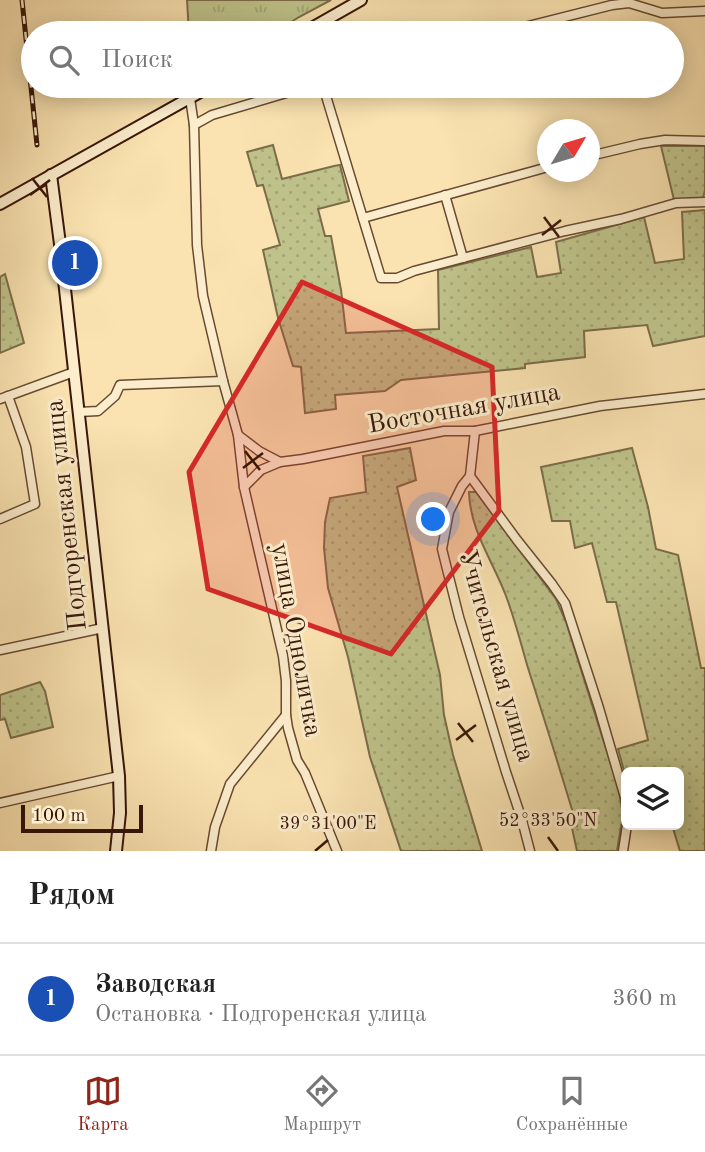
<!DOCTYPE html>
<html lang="ru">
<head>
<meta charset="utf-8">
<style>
  body { margin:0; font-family:"Old Standard TT",serif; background:#f2f2f2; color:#222 }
  .controls { position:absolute; right:21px; bottom:21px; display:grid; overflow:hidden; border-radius:10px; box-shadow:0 4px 18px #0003 }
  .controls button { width:63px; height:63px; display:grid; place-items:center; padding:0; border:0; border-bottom:2px solid #e0e0e0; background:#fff; color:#222; font:35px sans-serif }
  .compass { position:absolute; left:537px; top:119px; width:63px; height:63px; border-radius:50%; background:#fff; box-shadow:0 4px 18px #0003; rotate:52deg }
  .scale { position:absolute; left:21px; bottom:18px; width:122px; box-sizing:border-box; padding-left:7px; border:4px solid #381709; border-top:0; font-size:19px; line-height:24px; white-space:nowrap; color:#381709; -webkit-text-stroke:5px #fcedcc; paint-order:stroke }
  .you { position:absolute; left:434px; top:520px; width:24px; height:24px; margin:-18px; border:5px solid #fff; border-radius:50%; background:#1a73e8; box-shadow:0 0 0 10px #1a73e833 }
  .badge { display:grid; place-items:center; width:46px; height:46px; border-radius:50%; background:#8f2418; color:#fff; font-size:23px; font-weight:700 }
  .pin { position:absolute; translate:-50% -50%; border:4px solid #fff; box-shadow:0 2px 7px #0006 }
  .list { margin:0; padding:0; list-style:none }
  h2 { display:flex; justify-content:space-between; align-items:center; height:91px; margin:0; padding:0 28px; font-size:30px }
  h2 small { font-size:23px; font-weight:400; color:#767676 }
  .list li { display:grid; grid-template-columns:46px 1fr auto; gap:21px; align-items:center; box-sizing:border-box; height:112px; padding:0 28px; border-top:2px solid #e0e0e0 }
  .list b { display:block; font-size:26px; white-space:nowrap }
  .list p { margin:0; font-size:23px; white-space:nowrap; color:#767676 }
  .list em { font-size:23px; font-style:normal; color:#767676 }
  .icon { flex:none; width:38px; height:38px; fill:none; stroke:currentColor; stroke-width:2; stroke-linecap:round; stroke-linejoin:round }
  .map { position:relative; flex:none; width:705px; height:851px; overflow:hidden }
  .search { position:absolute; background:#fff; box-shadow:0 4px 18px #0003; left:21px; right:21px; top:21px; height:77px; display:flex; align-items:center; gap:18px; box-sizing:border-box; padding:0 24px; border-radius:38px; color:#767676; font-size:26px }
  .sheet { height:203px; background:#fff }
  nav { display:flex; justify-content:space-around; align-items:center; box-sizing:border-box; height:98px; border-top:2px solid #e0e0e0; background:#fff; font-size:19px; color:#767676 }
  nav a { display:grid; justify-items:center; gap:4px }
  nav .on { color:#8f2418 }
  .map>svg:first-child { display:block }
  .grass { fill:url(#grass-tufts); stroke:#7c6d4a; stroke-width:2 }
  .garden { fill:url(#garden-dots); stroke:#7c6d4a; stroke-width:2 }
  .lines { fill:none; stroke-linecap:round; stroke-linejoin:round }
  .street-casing { stroke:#684a33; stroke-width:11 }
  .secondary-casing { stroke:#381709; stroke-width:14 }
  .street { stroke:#fcedcc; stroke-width:8 }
  .secondary { stroke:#fcedcc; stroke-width:10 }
  .rail-casing { stroke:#381709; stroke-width:5 }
  .rail { stroke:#fcedcc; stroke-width:2.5; stroke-dasharray:8; stroke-linecap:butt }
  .marked { fill:#d62828; fill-opacity:0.2; stroke:#d62828; stroke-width:5; stroke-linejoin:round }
  .ticks { fill:none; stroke:#381709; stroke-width:2.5 }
  .labels { text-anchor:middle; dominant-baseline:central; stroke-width:6; stroke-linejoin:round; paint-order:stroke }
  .street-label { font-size:26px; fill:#381709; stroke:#fcedcc }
  .ticks-label { font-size:18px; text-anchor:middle; fill:#381709; stroke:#fcedcc; stroke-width:6; stroke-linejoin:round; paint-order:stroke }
</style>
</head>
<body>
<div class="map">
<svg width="705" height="851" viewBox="0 0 705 851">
  <defs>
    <pattern id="grass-tufts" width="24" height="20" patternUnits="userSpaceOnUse" patternTransform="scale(1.75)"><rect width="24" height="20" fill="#bfc38b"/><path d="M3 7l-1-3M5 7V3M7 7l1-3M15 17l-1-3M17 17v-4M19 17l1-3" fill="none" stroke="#a5a777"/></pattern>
    <pattern id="garden-dots" width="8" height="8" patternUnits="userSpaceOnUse" patternTransform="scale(1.75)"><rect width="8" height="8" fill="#bfc38b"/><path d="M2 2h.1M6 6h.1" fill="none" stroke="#a5a777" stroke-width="1.8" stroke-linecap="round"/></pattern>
  </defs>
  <rect width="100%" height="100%" fill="#fae3b1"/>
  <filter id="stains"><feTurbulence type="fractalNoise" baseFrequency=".00286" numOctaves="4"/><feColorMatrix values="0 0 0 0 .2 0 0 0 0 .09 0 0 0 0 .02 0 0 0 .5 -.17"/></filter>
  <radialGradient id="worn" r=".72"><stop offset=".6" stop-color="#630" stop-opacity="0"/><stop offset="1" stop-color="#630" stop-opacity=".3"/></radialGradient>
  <polygon class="grass" points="187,0 331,0 299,17 274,33 189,33"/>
  <g class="garden">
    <polygon points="273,145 282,179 334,166 340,165 349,201 318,209 325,236 331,236 341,290 346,333 439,329 438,270 531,247 537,277 561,273 556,242 644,217 655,263 684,259 682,212 705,210 705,336 653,346 647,325 584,331 585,357 525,364 525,368 401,380 385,391 335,395 336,409 305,413 301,367 293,366 278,318 263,250 280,245 263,185 257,186 247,152"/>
    <polygon points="661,146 705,146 705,190 703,198 674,200"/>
    <polygon points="5,274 24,343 0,353 0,277"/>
    <polygon points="410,448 416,480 397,487 440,675 444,715 453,755 482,851 401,851 370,757 348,657 328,588 324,548 325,522 330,498 366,492 363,456"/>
    <polygon points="632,448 648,507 656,549 678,555 701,668 705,668 705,851 680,851 672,825 679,825 679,772 626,772 626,778 618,749 648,740 616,602 607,602 592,543 575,548 570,521 552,521 541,467"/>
    <path d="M469,492h7l80,107 10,23 53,168 4,25 -6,36h-40l-5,-23 5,-2c-16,-53 -32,-105 -49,-158 -7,-24 -13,-48 -22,-72 -13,-35 -36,-65 -37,-104z"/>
    <polygon points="40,682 45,691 53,727 11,738 5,719 0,720 0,695"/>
  </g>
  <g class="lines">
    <defs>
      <g id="street">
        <polyline points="501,33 612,5 629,3 662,13 705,11"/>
        <polyline points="323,86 381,278 397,278 414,271 463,258"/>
        <polyline points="190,98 194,125 197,245 203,296 223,381 238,435 244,487 283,656 286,681 286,715 288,728 297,760 305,773 337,851"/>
        <polyline points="194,125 212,115 310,86"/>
        <polyline points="590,156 640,144 665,140 705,141"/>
        <polyline points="445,195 463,258 565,231 621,219 676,203 705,202"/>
        <polyline points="363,218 548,167"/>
        <polyline points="0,399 74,372"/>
        <polyline points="79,412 98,411 115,396 120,385 223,381"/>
        <polyline points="475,431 470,476 462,486 449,512 442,549 459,617 506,772 522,820 530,851"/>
        <polyline points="238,435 259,451 280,462 303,459 444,431 475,431 600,406 705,394"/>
        <polyline points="470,476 517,540 552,584 565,603 599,708 626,801"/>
        <polyline points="244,487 261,470 280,462"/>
        <polyline points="0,519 35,504 26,447 8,396"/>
        <polyline points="0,650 103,628"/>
        <polyline points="0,803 119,776"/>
        <polyline points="211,851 215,827 230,784 286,715"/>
        <polyline points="623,851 627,825"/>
      </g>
      <g id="secondary">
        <polyline points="303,33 361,0"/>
        <polyline points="51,175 60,244 119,776 120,813 116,851"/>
        <polyline points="0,204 211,86"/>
      </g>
    </defs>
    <use href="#street" class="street-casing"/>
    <use href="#secondary" class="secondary-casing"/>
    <use href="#street" class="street"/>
    <use href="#secondary" class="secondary"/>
    <defs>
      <polyline id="rail" points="22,0 37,145"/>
    </defs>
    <use href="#rail" class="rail-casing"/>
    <use href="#rail" class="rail"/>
  </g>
  <path class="marked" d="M302,282l190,85 7,144 -108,143 -183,-65 -19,-117z"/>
  <path class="ticks" d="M32,178l15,19M30,195l20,-15M544,217l15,20M542,235l19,-15M245,451l15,19M243,468l20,-15M458,723l15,19M456,740l20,-15M548,837l10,14M315,851l13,-11"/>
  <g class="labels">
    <g class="street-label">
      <text transform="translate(464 409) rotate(-10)">Восточная улица</text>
      <text transform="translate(67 515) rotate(-96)">Подгоренская улица</text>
      <text transform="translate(296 640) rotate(80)">улица Одноличка</text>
      <text transform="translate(496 656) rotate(74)">Учительская улица</text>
    </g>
  </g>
  <g class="ticks-label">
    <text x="548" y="826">52°33'50"N</text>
    <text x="328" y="829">39°31'00"E</text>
  </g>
  <rect width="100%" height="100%" filter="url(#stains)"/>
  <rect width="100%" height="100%" fill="url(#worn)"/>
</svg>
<div class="controls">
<button><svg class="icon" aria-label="layers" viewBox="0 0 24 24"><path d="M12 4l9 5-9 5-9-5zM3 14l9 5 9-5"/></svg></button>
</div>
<svg class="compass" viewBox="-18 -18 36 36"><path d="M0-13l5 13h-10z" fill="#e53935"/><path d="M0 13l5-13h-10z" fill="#767676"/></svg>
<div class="scale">100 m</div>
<div class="you"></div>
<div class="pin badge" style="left:75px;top:263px;background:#1a4fb4">1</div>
<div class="search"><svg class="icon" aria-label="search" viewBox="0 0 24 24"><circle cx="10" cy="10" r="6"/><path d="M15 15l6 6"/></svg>Поиск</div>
</div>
<section class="sheet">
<h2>Рядом<small></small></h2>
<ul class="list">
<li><span class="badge" style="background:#1a4fb4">1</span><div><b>Заводская</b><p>Остановка · Подгоренская улица</p></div><em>360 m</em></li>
</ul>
</section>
<nav>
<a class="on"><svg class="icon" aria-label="map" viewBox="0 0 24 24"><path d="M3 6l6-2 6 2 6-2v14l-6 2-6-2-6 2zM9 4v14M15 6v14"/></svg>Карта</a>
<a><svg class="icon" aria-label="directions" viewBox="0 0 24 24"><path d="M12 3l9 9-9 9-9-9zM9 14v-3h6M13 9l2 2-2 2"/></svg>Маршрут</a>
<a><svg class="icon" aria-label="saved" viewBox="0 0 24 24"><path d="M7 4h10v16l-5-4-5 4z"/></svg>Сохранённые</a>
</nav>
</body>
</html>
